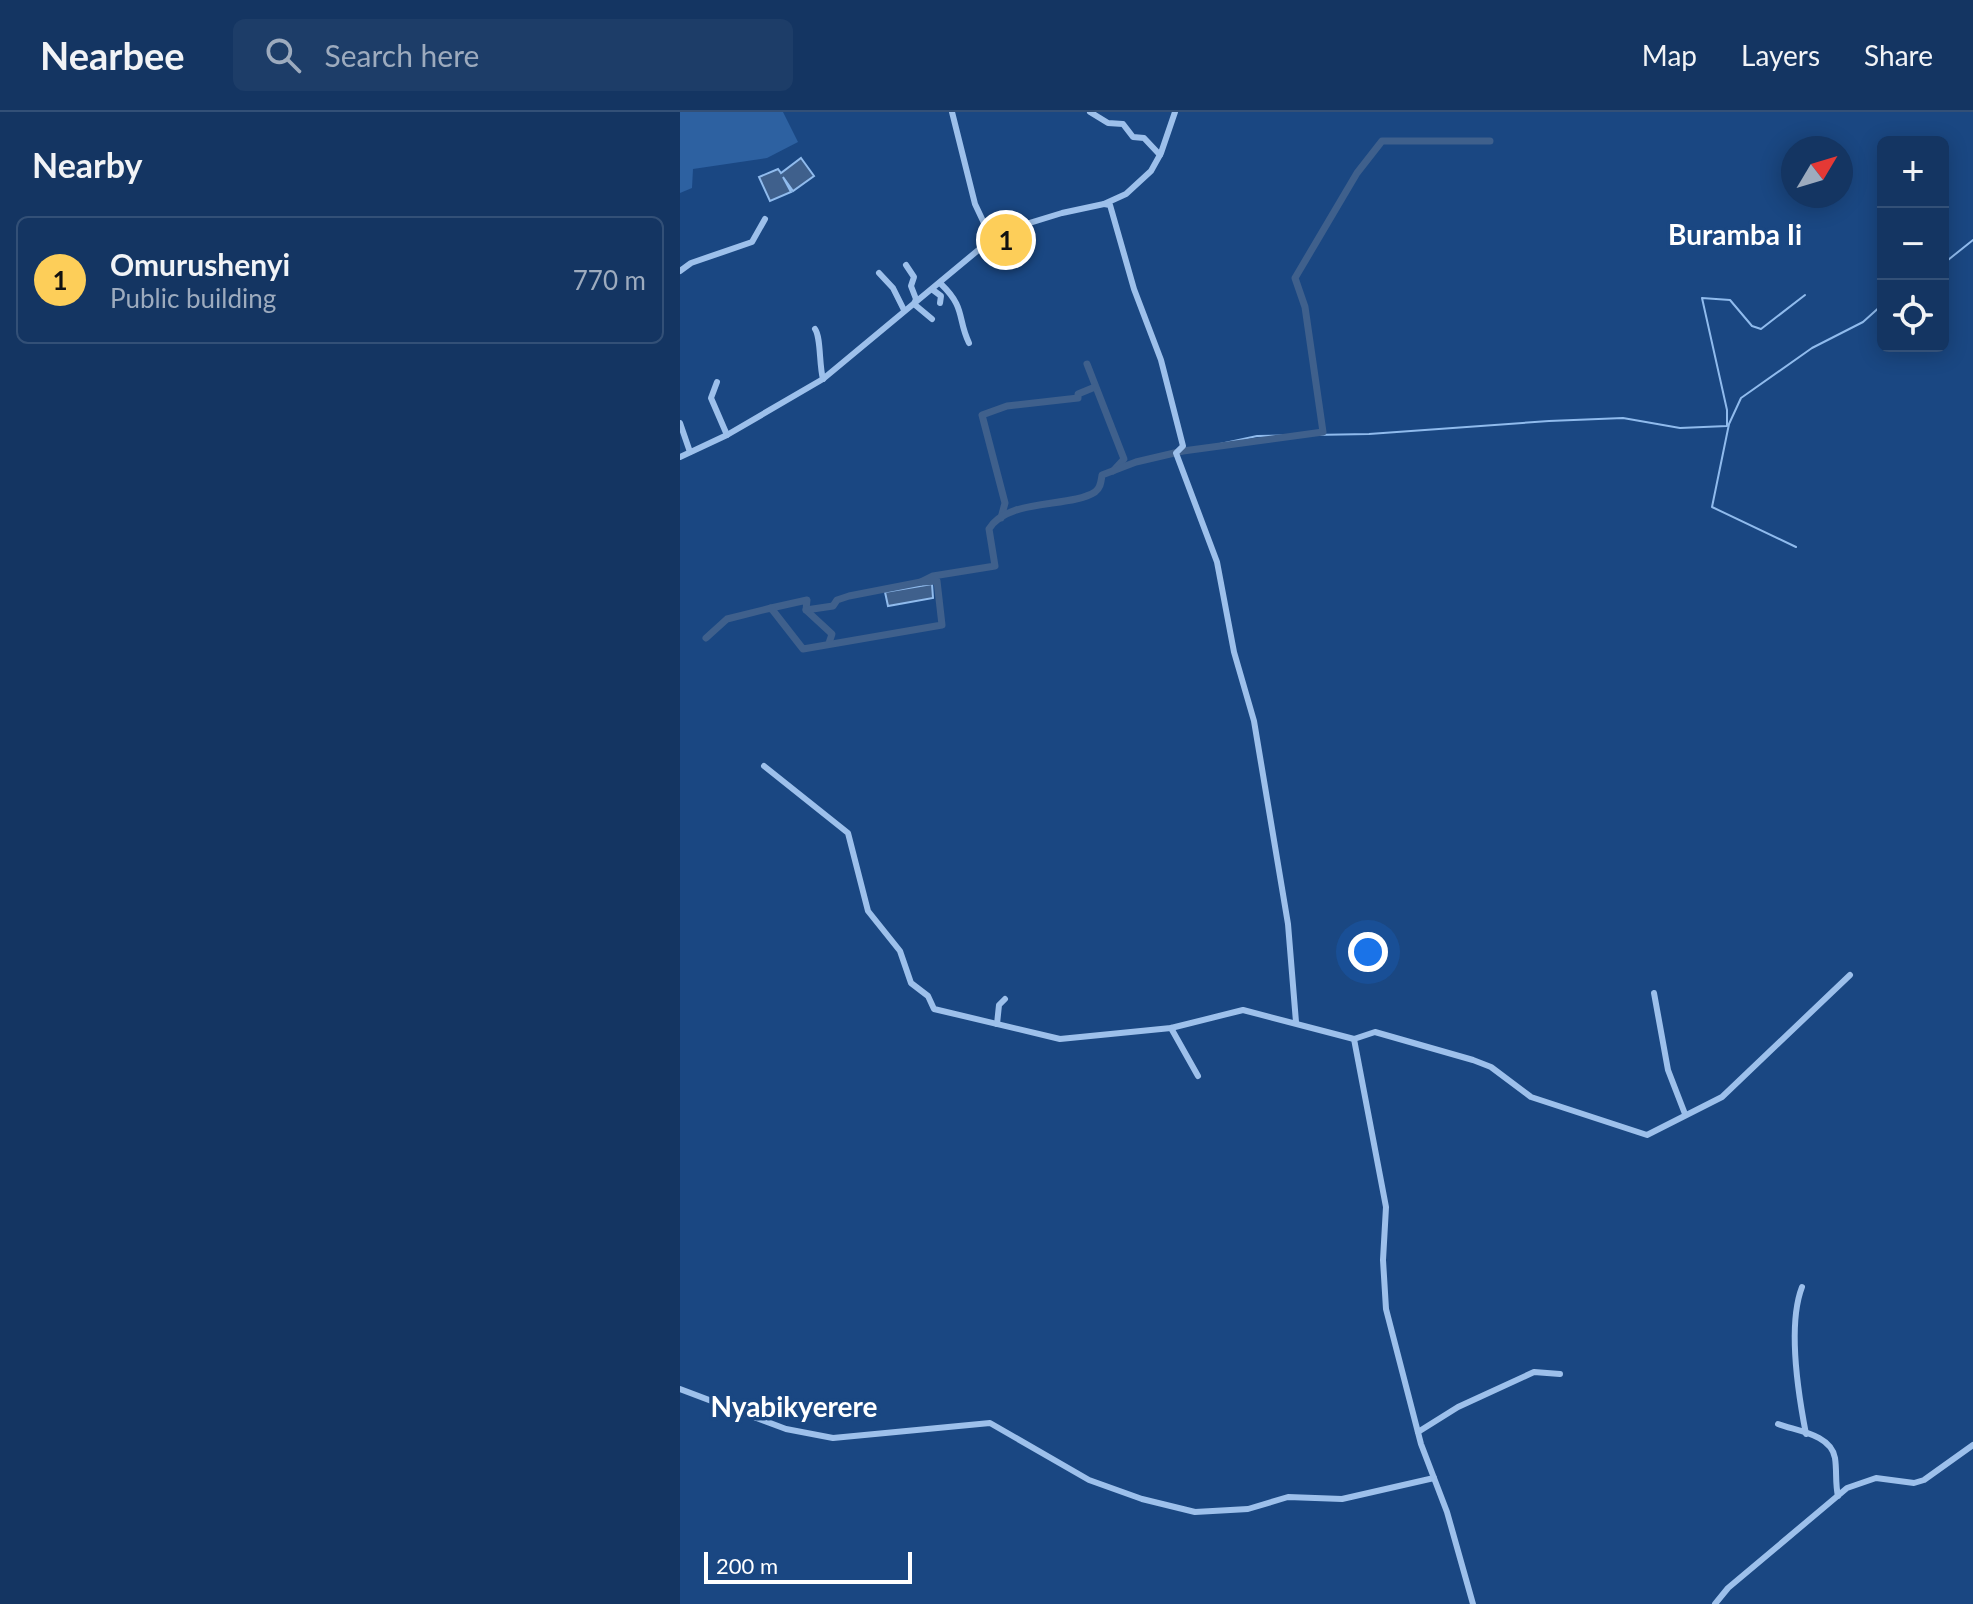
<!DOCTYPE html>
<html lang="en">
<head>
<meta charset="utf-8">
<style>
  body { margin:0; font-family:Lato,sans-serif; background:#1d3d68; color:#f1f3f6 }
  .controls { position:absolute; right:24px; top:24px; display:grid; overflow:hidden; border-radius:12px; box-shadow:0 4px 20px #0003 }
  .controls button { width:72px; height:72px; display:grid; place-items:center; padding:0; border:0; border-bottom:2px solid #335077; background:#143562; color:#f1f3f6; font:40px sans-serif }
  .compass { position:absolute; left:1101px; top:24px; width:72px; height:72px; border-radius:50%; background:#143562; box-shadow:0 4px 20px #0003; rotate:52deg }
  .scale { position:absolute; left:24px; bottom:20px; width:208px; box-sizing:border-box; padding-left:8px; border:4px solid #fff; border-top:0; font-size:22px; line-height:28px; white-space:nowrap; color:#fff; -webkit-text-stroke:6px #1a4782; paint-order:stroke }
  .you { position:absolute; left:688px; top:840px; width:28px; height:28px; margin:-20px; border:6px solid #fff; border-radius:50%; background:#1a73e8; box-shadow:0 0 0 12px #1a73e833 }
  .badge { display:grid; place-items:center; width:52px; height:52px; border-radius:50%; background:#fdce59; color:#111; font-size:26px; font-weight:700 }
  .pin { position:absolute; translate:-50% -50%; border:4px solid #fff; box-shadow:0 2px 8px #0006 }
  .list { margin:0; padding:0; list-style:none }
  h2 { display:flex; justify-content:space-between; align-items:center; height:104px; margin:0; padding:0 32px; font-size:34px }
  h2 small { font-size:26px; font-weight:400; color:#9dabbe }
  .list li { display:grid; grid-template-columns:52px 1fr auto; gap:24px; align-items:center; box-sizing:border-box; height:128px; margin:0 16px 16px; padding:0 16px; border:2px solid #335077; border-radius:12px }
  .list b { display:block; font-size:30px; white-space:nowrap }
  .list p { margin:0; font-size:26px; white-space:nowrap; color:#9dabbe }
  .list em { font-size:26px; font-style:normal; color:#9dabbe }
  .icon { flex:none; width:44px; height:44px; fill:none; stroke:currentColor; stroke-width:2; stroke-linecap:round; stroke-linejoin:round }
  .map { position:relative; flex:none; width:1293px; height:1492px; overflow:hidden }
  header { display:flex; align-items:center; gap:48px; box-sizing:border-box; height:112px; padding:0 40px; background:#143562; border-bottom:2px solid #335077 }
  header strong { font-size:38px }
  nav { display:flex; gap:44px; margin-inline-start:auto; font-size:28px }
  .search { width:560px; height:72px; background:#1d3d68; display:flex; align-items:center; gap:20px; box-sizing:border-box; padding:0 28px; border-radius:12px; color:#9dabbe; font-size:30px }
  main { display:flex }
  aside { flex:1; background:#143562 }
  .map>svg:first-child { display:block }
  .green { fill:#2d61a1 }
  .water { fill:#3f608c; stroke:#90bbed; stroke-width:2 }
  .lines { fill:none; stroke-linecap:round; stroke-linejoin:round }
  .stream { stroke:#90bbed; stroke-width:2 }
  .canal { stroke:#3f608c; stroke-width:7 }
  .minor { stroke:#9dc0eb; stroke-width:6 }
  .labels { text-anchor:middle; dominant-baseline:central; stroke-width:7; stroke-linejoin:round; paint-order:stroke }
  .quarter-label { font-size:28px; font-weight:bold; fill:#fff; stroke:#1a4782 }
</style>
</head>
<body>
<header>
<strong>Nearbee</strong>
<div class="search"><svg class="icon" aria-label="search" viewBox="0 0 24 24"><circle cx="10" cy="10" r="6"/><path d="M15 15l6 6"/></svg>Search here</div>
<nav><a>Map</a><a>Layers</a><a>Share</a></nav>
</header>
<main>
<aside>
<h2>Nearby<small></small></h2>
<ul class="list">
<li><span class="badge">1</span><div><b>Omurushenyi</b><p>Public building</p></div><em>770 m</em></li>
</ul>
</aside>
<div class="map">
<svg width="1293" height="1492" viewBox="0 0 1293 1492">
  <rect width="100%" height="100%" fill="#1a4782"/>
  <polygon class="green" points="0,0 103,0 118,30 87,46 13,57 12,76 0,81"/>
  <g class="water">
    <polygon points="121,46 134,64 113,79 103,65 111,80 90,89 79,65 98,57 101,61"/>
    <polygon points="252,472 253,486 208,494 205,480"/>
  </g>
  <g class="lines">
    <g class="stream">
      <polyline points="1263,152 1293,128"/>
      <polyline points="517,337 577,324 689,322 869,309 943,306 1000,316 1047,314 1047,298 1022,186 1050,188 1072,214 1081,217 1125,183"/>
      <polyline points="1116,435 1032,395 1049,312 1061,286 1132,236 1183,210 1203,192"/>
    </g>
    <g class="canal">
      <polyline points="407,252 444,347 433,359"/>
      <polyline points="321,406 325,391 302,303 327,294 398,286 398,282 415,275"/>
      <polyline points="91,496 127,488 126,498 152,522 149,531"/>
      <polyline points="126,498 153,494 157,488 169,484 241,470"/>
      <path d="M26,526l21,-19 44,-11 32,41 139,-24 -5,-44 -16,1 12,-6 62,-10 -6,-37c18,-31 81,-21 106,-37 6,-4 6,-11 7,-17l34,-13 47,-11 140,-19 -18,-125 -10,-29 62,-105 25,-32h108"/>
    </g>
    <g class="minor">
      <polyline points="272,0 295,92 312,128"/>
      <polyline points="410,0 428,11 443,12 453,25 464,26 480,43"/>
      <polyline points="424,92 430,93 454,177 481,248 503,334 496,341 537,450 554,540 574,609 608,812 616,910"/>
      <polyline points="226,153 234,165 231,174 236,187 234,192 252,207"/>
      <polyline points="0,159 11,151 72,130 85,107"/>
      <polyline points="199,161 213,176 224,198"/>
      <path d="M261,172c25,24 16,34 28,59"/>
      <polyline points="253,178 261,184 260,191"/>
      <path d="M135,217c6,8 4,36 8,50"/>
      <polyline points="37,270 31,286 47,323"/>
      <polyline points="0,311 10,340"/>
      <polyline points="0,345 47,323 143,267 320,120 382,101 424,92 446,82 471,59 481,41 495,0"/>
      <polyline points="84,654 168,721 188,799 220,839 231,871 248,884 254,897 380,927 491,916 563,898 674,927"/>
      <polyline points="974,881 988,958 1005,1002"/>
      <polyline points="317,912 319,893 325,887"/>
      <polyline points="491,916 518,964"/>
      <path d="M1122,1175c-15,39 -4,106 4,147"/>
      <polyline points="0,1277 106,1317 153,1326 310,1311 409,1368 462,1387 515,1400 568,1397 608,1385 662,1387 754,1366"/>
      <path d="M1098,1312c18,7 53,10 57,34 2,13 0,25 3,38"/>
      <polyline points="738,1320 778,1295 854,1260 880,1262"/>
      <polyline points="793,1492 767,1400 741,1332 706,1197 703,1148 706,1095 674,927 695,920 793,948 811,955 851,985 967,1023 1042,985 1170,863"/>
      <polyline points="1035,1492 1048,1476 1167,1376 1196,1366 1234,1371 1244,1368 1293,1333"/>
    </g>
  </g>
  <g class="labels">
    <g class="quarter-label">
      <text x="1055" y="122">Buramba Ii</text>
      <text x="114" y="1294">Nyabikyerere</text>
    </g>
  </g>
</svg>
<div class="controls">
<button>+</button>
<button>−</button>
<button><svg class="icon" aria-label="locate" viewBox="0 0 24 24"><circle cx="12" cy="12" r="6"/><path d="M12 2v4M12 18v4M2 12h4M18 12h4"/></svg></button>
</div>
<svg class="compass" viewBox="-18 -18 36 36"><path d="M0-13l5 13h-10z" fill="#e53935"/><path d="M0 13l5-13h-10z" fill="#9dabbe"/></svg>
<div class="scale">200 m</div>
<div class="you"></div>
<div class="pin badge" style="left:326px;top:128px">1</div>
</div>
</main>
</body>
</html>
